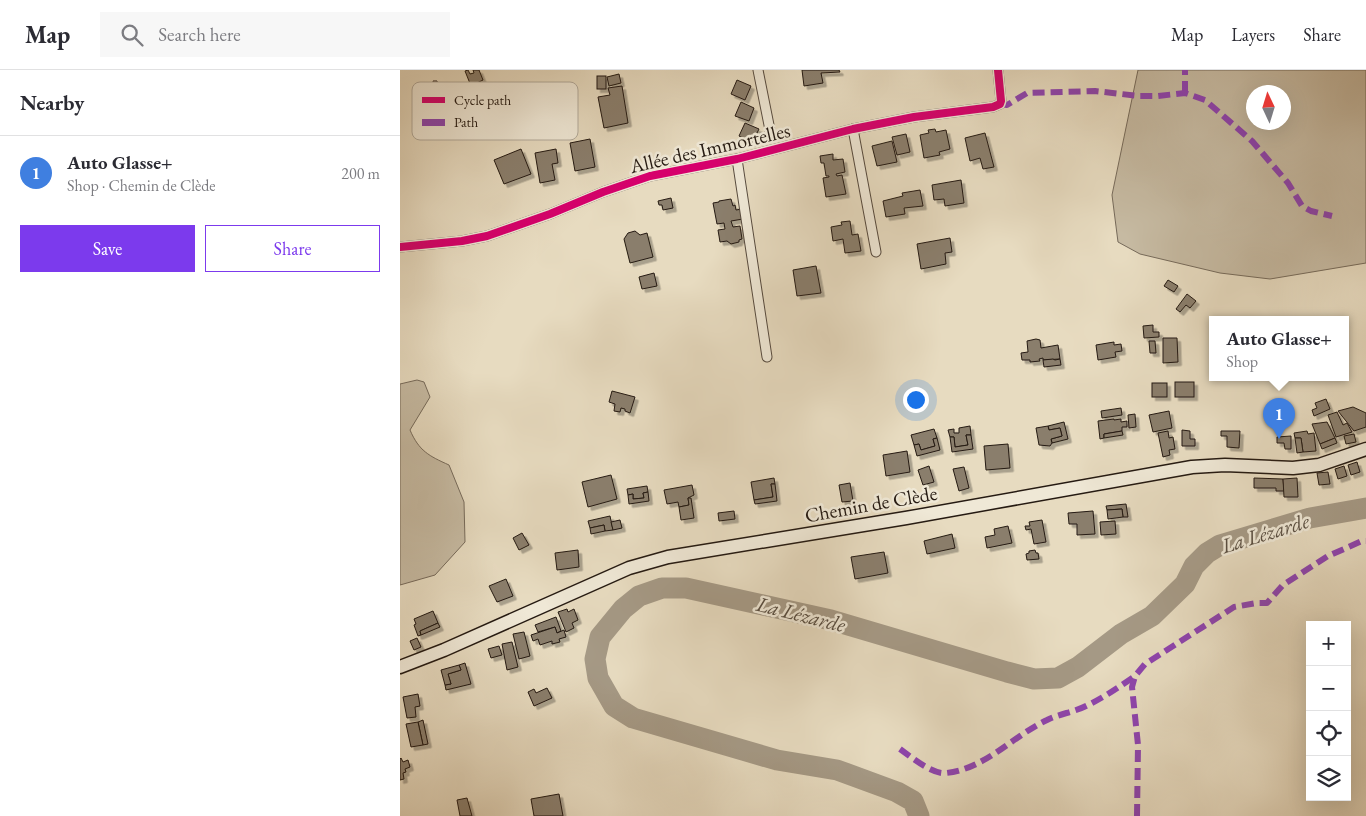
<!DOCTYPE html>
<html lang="en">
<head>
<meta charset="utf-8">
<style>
  body { margin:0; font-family:"EB Garamond",serif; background:#f7f7f7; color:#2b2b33 }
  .controls { position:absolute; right:15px; bottom:15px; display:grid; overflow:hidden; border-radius:0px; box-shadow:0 5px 20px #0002 }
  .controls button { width:45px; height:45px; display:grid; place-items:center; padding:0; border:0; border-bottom:1px solid #e1e1e2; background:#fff; color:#2b2b33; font:25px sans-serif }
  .compass { position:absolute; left:846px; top:15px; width:45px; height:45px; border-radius:50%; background:#fff; box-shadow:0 5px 20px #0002; rotate:356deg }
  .you { position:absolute; left:515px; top:329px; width:18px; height:18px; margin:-12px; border:4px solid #fff; border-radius:50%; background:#1a73e8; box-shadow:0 0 0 8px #1a73e833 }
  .badge { display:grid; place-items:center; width:32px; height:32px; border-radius:50%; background:#7c3aed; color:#fff; font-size:16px; font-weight:700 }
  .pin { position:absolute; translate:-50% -41px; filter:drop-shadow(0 1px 2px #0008) }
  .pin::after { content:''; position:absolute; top:26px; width:18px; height:15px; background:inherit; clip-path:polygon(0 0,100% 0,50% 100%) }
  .popup { position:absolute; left:809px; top:246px; width:140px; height:65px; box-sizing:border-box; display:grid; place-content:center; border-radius:0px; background:#fff; filter:drop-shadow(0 1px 4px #0005); font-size:16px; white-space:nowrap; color:#7c7c81 }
  .popup b { font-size:19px; color:#2b2b33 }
  .popup::after { content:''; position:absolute; left:50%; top:100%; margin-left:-10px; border:10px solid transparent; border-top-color:#fff }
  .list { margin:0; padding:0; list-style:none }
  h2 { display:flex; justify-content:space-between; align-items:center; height:65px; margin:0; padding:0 20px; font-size:21px }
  h2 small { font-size:16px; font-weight:400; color:#7c7c81 }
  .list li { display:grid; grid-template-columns:32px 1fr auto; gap:15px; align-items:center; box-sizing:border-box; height:75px; padding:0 20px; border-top:1px solid #e1e1e2 }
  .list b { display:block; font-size:19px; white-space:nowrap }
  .list p { margin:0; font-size:16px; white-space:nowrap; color:#7c7c81 }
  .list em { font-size:16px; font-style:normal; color:#7c7c81 }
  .actions { display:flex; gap:10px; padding:15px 20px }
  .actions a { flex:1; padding:11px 0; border:1px solid #7c3aed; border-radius:0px; text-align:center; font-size:18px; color:#7c3aed }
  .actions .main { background:#7c3aed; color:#fff }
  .icon { flex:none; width:28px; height:28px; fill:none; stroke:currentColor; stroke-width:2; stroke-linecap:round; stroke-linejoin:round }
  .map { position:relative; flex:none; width:966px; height:746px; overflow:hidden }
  header { display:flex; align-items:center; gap:30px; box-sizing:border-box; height:70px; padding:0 25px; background:#fff; border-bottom:1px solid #e1e1e2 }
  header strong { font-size:24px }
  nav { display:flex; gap:28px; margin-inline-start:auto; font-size:18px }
  .search { width:350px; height:45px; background:#f7f7f7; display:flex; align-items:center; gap:12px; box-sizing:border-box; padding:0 18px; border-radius:0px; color:#7c7c81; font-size:19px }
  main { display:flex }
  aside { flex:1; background:#fff }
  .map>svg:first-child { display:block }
  .green { fill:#c6baa2; stroke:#766a5a; fill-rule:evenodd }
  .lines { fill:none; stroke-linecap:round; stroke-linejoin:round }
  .river { stroke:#a59985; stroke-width:21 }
  .building { fill:#8a7e6c; stroke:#251a12; filter:url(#shadow) }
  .street-casing { stroke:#564a3e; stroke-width:11 }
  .secondary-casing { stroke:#251a12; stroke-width:15 }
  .street { stroke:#efe8d6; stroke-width:9 }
  .secondary { stroke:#efe8d6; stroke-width:12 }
  .quiet { stroke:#8e44ad; stroke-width:6; stroke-dasharray:12 6; stroke-linecap:butt }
  .cycleway-casing { stroke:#efe8d6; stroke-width:11 }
  .cycleway { stroke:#d6006c; stroke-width:8 }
  .labels { text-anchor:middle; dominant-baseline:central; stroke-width:5; stroke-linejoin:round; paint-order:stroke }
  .street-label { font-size:20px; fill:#251a12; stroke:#efe8d6 }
  .water-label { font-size:21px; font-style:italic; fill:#584d40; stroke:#efe8d6 }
  .key { fill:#efe8d6; stroke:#b2aa9b; stroke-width:1 }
  .key-label { font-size:14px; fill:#251a12 }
</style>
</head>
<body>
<header>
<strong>Map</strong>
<div class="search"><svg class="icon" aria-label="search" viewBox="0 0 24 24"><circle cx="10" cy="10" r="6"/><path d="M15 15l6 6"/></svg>Search here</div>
<nav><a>Map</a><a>Layers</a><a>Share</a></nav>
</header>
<main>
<aside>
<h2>Nearby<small></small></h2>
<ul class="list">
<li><span class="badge" style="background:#3f7fe0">1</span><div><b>Auto Glasse+</b><p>Shop · Chemin de Clède</p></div><em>200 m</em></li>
</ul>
<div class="actions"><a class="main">Save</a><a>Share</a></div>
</aside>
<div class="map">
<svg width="966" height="746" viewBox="0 0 966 746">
  <defs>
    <filter id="shadow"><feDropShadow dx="3.5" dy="3.5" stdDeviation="0" flood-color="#0004"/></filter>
  </defs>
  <rect width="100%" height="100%" fill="#e7dbc0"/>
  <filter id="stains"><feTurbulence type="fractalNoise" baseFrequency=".004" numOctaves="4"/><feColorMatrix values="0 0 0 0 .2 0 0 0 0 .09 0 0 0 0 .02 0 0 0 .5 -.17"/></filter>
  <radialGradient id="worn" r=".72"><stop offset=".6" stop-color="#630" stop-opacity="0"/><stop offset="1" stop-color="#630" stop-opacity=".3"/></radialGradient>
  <g class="green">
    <path d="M738,0h228v193l-96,16 -50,-6 -80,-19 -22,-12 -6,-47zM854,22h30v30h-30z"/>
    <path d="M17,310l7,2 6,15 -20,33c9,21 19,26 39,35l15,37 1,40 -30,33 -35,10v-201z"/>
  </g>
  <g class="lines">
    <polyline class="river" points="519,746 513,731 497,722 437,700 377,690 233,648 214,636 198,608 195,589 200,567 223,539 239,526 262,518 286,518 431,550 607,602 634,609 658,608 678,597 721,564 752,546 785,514 794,496 807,483 820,475 910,448 966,438"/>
  </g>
  <g class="building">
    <polygon points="68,0 70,4 74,3 73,0 79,0 83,10 71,16 65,1"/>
    <polygon points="402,0 439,0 440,2 421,3 423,13 404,16"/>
    <polygon points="219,4 221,13 209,16 207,7"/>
    <rect x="197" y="6" width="9" height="13"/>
    <polygon points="337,10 351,16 345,30 331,24"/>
    <polygon points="33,11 37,11 38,15 48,14 49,27 35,28"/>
    <polygon points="222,16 228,53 204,58 198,27 210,25 208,18"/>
    <polygon points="109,29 115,47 109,49 108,44 102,46 100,37 95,39 94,34"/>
    <polygon points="341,32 354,38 349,51 335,46"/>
    <polygon points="345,53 359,59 352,73 339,66"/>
    <polygon points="535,59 536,62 546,60 550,79 539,82 540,85 524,88 520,65 529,63 528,60"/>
    <polygon points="585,63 594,97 583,99 580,88 570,91 565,68"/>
    <polygon points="506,64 510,82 497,85 492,67"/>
    <polygon points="190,69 195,97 175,101 170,73"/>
    <polygon points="492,71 497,92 477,96 472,76"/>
    <polygon points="121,79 131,104 104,114 94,90"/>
    <polygon points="156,79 158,93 152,94 155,110 140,113 135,83"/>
    <polygon points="433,84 433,90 443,89 445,102 436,104 437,106 442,105 446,124 426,127 423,108 429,107 429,106 426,106 424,93 421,93 420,86"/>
    <polygon points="561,110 564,133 545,136 544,129 534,130 532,115"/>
    <polygon points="520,120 523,136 504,138 505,144 486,147 483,131 503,126 502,123"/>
    <polygon points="271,128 273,138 263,140 262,135 259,135 258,131"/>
    <polygon points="331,129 333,136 335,135 336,140 342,139 343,149 331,151 333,157 340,156 342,169 339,170 339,172 331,174 327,171 320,172 318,160 325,159 324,153 317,154 313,133 319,132 319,131"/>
    <polygon points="450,151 452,165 458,164 461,181 445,183 443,169 433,171 431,157 442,155 441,152"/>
    <polygon points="235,161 240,165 247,163 253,187 230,193 224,169 228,163"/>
    <polygon points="550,168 552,182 545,183 546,194 521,199 517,174"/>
    <polygon points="416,196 421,223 397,226 393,200"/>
    <polygon points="254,203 257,216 242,219 239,207"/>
    <polygon points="768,210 778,216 774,222 764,216"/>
    <polygon points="787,224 796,231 790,238 786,235 780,242 776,239"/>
    <polygon points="753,255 753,262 759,262 759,267 744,268 743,256"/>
    <polygon points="763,268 777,268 778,292 763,293"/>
    <polygon points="636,269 640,270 641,278 658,275 660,289 643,290 643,288 639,289 640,291 630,292 630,290 622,290 621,283 628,282 627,271"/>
    <polygon points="749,271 755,271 756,283 750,283"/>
    <polygon points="714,272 714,275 721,274 722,281 715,282 716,287 698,290 696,275"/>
    <polygon points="653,289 655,290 660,289 661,295 644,297 643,290"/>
    <rect x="775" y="312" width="19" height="15"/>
    <rect x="752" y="313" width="15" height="14"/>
    <polygon points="212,321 235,327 230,343 225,341 225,339 221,338 220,342 214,341 215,334 209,332"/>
    <polygon points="926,329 930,339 914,346 912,340 917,338 915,333"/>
    <polygon points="953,337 966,343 966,357 954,361 938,341"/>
    <polygon points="721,338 722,345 702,348 701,341"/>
    <polygon points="769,341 772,358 753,362 749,345"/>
    <polygon points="937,342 943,355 947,353 952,362 936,367 928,345"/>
    <polygon points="735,344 736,357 729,358 728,345"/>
    <polygon points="714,349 714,350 721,349 721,352 727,351 727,357 722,357 722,361 704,364 704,368 700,369 698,351"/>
    <polygon points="664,352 668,369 652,373 651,369 662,366 660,358 649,360 648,356"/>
    <polygon points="927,352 935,368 920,374 912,354"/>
    <polygon points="570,356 571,365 566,365 568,375 555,377 554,367 550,367 548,360 554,359 554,363 559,363 559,358"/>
    <polygon points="648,356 649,360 660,358 662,366 651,369 652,373 650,376 639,375 636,358"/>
    <polygon points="534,359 537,368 533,369 535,376 521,380 519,374 514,375 511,365"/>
    <polygon points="782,360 790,361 790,369 795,369 795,376 782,376"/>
    <polygon points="722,361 723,365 704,368 704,364"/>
    <polygon points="768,361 769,368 773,367 775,379 769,380 770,385 763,387 758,363"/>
    <polygon points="821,361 840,361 839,378 827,377 827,366 821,366"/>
    <polygon points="907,361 908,364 914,363 916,381 903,382 901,368 895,368 894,363"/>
    <polygon points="954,364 956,372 946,374 944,366"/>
    <polygon points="566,365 571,365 573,379 552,382 550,367 554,367 555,377 568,375"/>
    <polygon points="891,366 891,379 885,379 884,373 877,373 877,367"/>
    <polygon points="537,368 540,380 517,386 514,375 519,374 521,380 535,376 533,369"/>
    <polygon points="895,368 901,368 903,382 897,383"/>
    <polygon points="935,368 937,373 922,379 920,374"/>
    <polygon points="608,374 610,398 586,400 584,376"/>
    <polygon points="507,381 510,402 486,406 483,385"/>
    <polygon points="957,392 960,402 951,405 948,395"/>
    <polygon points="529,396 534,412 523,415 518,400"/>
    <polygon points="944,396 947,406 938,409 935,399"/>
    <polygon points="564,397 569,418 559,421 553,399"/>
    <polygon points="928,402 930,414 919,415 917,403"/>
    <polygon points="211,405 217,429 188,437 182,412"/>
    <polygon points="374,408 375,414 371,414 373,427 354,430 351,412"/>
    <polygon points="854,408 883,409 884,421 876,421 876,418 854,418"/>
    <polygon points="897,408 898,427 884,427 883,409"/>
    <polygon points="450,413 453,431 442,432 439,415"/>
    <polygon points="371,414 375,414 377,431 355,434 354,430 373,427"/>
    <polygon points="292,415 294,425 288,428 289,435 279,437 278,432 267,434 264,420"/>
    <polygon points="247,416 248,422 243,423 244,428 233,429 233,424 228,425 227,419"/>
    <polygon points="248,422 249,431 229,434 228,425 233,424 233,429 244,428 243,423"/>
    <polygon points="288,428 291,428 294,448 281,450 279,437 289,435"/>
    <polygon points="726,434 728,447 723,447 722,439 707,440 706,436"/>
    <polygon points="722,439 723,447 708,449 707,440"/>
    <polygon points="334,441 335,449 319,451 318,443"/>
    <polygon points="693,441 695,464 677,465 677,454 669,454 668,443"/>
    <polygon points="210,446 213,460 205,461 204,455 190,458 188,451"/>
    <polygon points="220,450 222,458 213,460 211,452"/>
    <polygon points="642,450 646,472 634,474 631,459 626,460 625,456 630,456 629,452"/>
    <polygon points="715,451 716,464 701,465 700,452"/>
    <polygon points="204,455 205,461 191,464 190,458"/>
    <polygon points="608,456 612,473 587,478 585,467 595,465 594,459"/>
    <polygon points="122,463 129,475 119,480 113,468"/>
    <polygon points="552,464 555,478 527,484 524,471"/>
    <polygon points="178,480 179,497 157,500 155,483"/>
    <polygon points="635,480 636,483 638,483 639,489 627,490 626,484 629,483 629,481"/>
    <polygon points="484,482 488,503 455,509 451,487"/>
    <polygon points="106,509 113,526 97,532 89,516"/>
    <polygon points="167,539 168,542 174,539 178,550 172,553 174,558 166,562 158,542"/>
    <polygon points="33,541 38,553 20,561 21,565 18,566 14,555 16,554 14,549"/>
    <polygon points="156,547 161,561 157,563 155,557 138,562 135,555"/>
    <polygon points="38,553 40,557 21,565 20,561"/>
    <polygon points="155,557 157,563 164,560 166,567 159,569 160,572 152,574 152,571 140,575 138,569 133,571 131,565"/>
    <polygon points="124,562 130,586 119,589 113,564"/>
    <polygon points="17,568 21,577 14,580 10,571"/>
    <polygon points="112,572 118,597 107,600 102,574"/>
    <polygon points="99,576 102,585 91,588 88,579"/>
    <polygon points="65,593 71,614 46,620 45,615 51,614 48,604 61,600 59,595"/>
    <polygon points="59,595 61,600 48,604 51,614 45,615 41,600"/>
    <polygon points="147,618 152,628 134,636 128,622 134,619 136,623"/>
    <polygon points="18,624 20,636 15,637 16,647 7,648 3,627"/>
    <polygon points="23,650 28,674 23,675 18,652"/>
    <polygon points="18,652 23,675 11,677 6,654"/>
    <polygon points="1,688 3,692 8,690 10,697 5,699 6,702 3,703 4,709 0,710 0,689"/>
    <polygon points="159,724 163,746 134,746 131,729"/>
    <polygon points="67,728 72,746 60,746 57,730"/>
  </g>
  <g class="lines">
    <defs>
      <g id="street">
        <polyline points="358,0 371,65"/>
        <polyline points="453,59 476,182"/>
        <polyline points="337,89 367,287"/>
        <polyline points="0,177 62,171 87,166 150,144 203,122 250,106 337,89 453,59 514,47 593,37 600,34 601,31 598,0"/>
      </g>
      <polyline id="secondary" points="0,597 44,580 229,498 268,487 506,448 792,397 825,395 893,398 919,395 966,379"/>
    </defs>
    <use href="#street" class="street-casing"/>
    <use href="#secondary" class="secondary-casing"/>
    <use href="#street" class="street"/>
    <use href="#secondary" class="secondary"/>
    <g class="quiet">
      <polyline points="785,23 785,0"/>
      <polyline points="600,34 607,35 627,23 695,21 739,26 758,26 785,23 805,30 852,71 888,113 902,136 911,141 932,146"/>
      <path d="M500,679c11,8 33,26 46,24 39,-4 67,-37 101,-53 12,-6 27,-8 39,-14 17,-8 33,-19 49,-30"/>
      <polyline points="737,746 738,675 732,617 735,606 745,594 834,537 857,533 867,533 883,515 928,486 962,471 966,471"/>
    </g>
    <defs>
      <polyline id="cycleway" points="0,177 62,171 87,166 150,144 203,122 250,106 337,89 453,59 514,47 593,37 600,34 601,31 598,0"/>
    </defs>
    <use href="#cycleway" class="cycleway-casing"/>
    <use href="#cycleway" class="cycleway"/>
  </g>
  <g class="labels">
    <g class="street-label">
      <text transform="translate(310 78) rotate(-13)">Allée des Immortelles</text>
      <text transform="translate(471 434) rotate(-10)">Chemin de Clède</text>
    </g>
    <g class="water-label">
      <text transform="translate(865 463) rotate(-17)">La Lézarde</text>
      <text transform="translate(401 544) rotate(14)">La Lézarde</text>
    </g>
  </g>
  <rect x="12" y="12" width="166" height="58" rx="8" class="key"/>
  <rect x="22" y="27" width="23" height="6" fill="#d6006c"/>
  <rect x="22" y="49" width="23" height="7" fill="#8e44ad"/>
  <g class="key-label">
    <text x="54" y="35">Cycle path</text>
    <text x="54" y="57">Path</text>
  </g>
  <rect width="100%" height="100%" filter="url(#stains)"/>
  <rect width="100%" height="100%" fill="url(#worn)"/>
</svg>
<div class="controls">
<button>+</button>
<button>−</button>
<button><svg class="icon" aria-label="locate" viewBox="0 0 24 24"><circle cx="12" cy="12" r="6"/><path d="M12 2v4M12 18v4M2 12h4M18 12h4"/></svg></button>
<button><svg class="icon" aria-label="layers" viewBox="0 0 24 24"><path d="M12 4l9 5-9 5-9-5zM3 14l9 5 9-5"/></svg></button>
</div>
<svg class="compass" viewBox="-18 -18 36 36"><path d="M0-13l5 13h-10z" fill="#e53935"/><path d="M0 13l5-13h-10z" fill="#7c7c81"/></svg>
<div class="you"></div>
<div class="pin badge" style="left:879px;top:369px;background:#3f7fe0">1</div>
<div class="popup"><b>Auto Glasse+</b>Shop</div>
</div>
</main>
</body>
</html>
